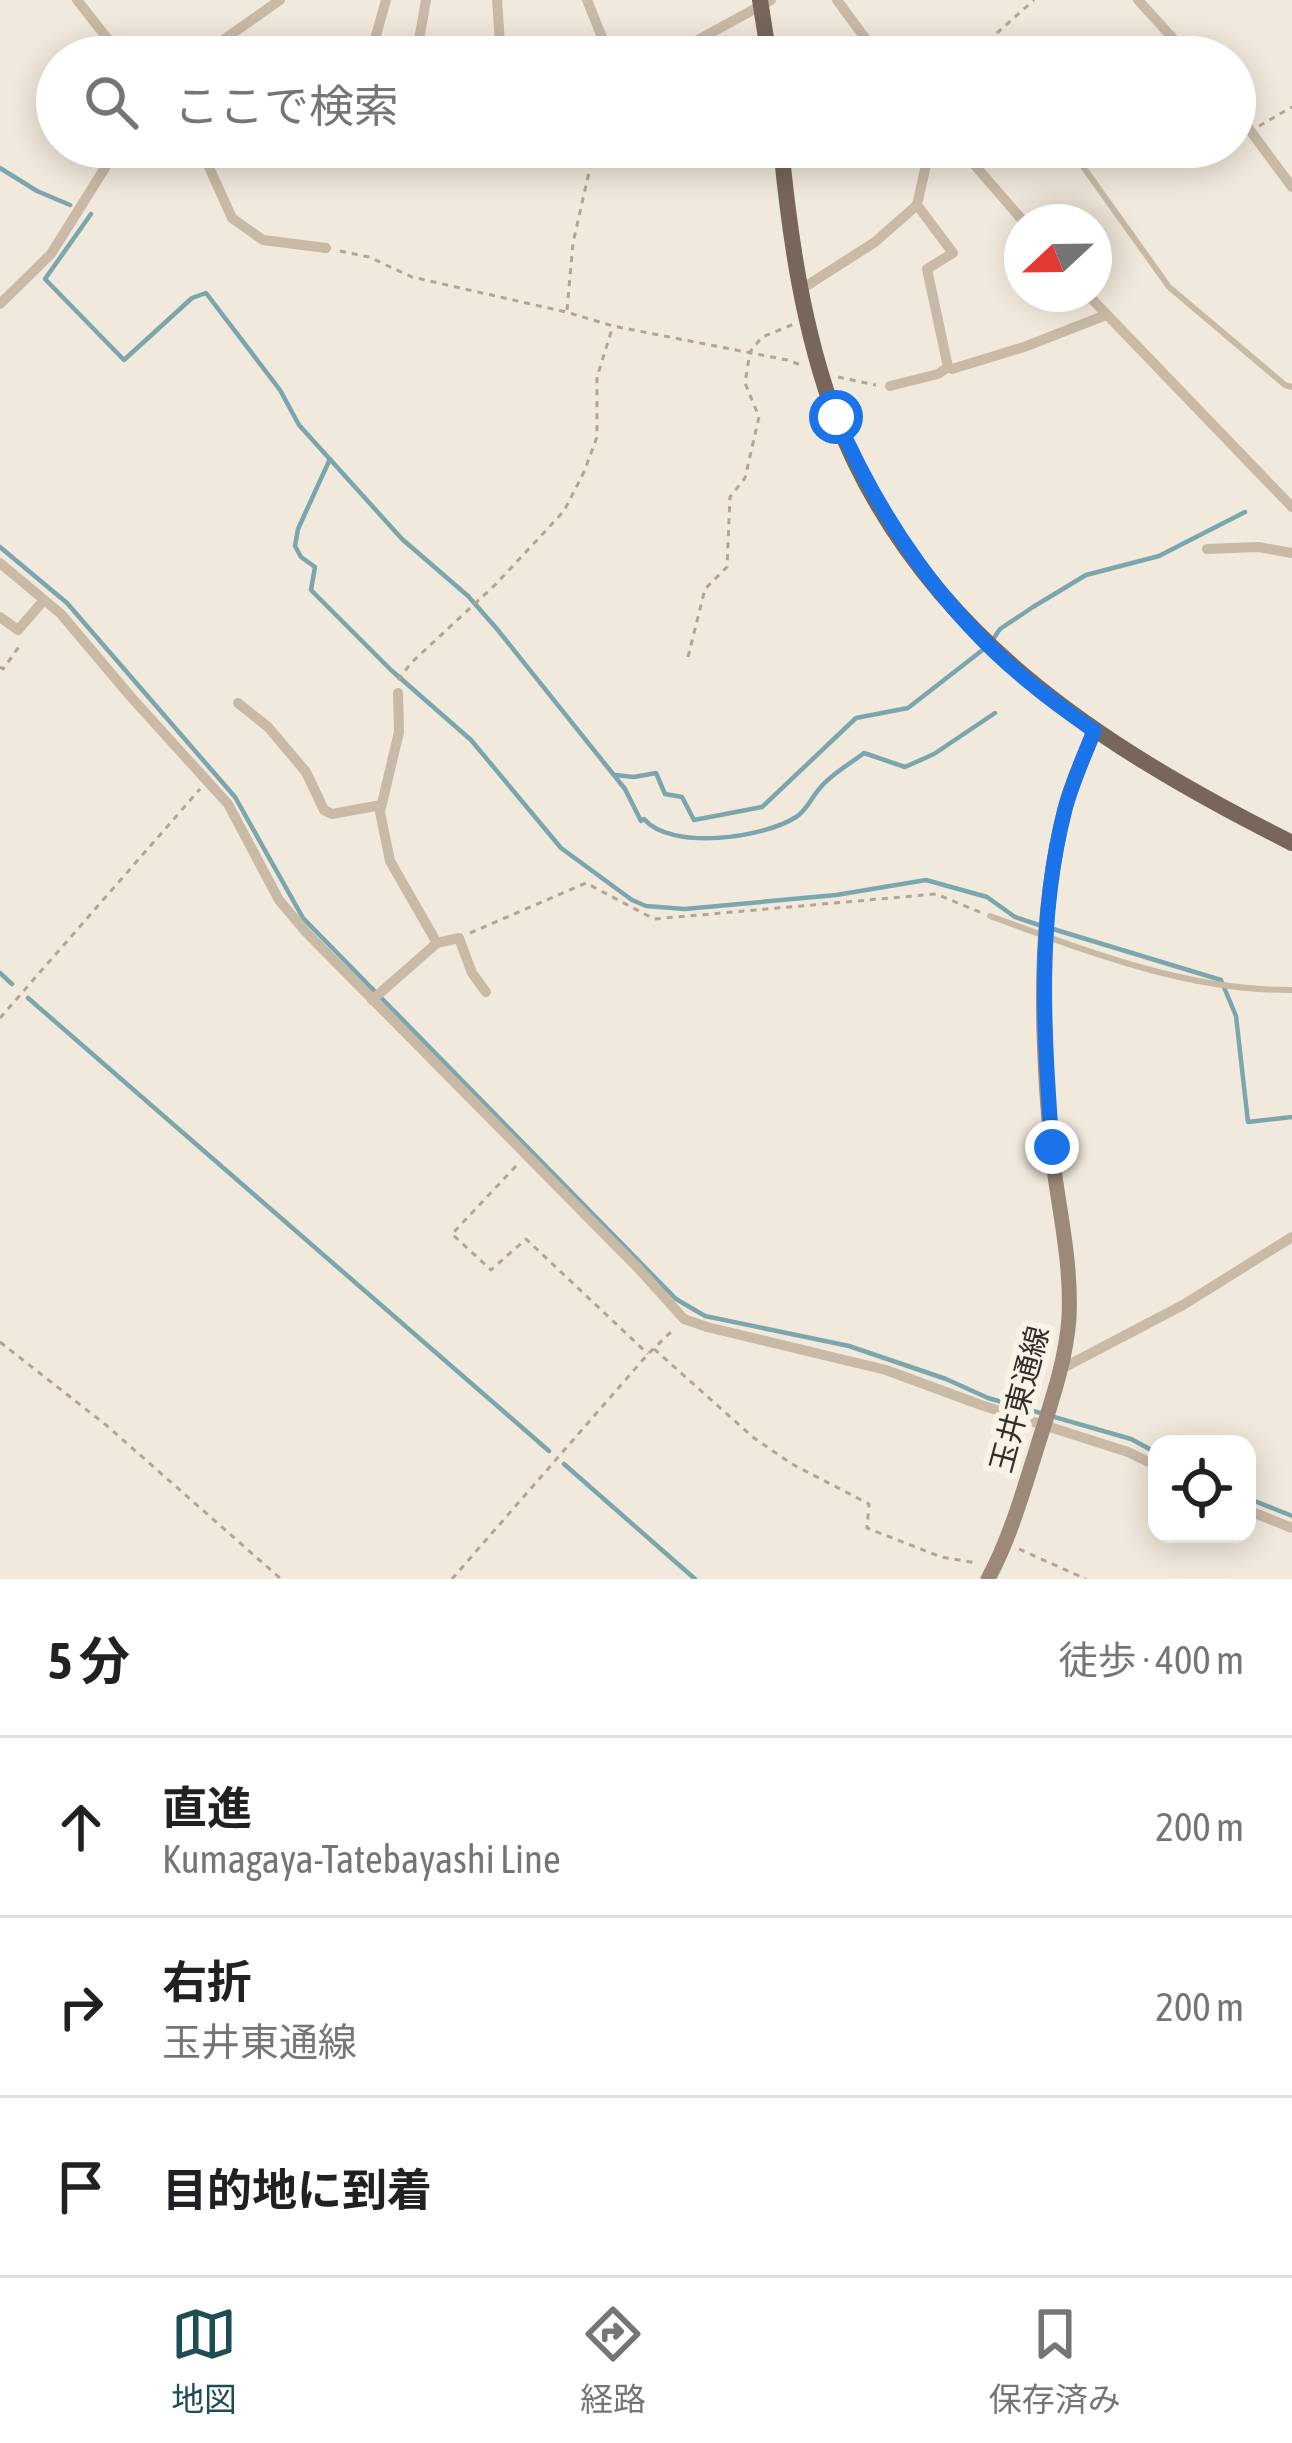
<!DOCTYPE html>
<html lang="ja">
<head>
<meta charset="utf-8">
<style>
  body { margin:0; font-family:"Asap Condensed","Noto Sans JP",sans-serif; background:#f6f6f6; color:#202124 }
  .controls { position:absolute; right:36px; bottom:36px; display:grid; overflow:hidden; border-radius:24px; box-shadow:0 6px 30px #0003 }
  .controls button { width:108px; height:108px; display:grid; place-items:center; padding:0; border:0; border-bottom:3px solid #e0e0e0; background:#fff; color:#202124; font:60px sans-serif }
  .compass { position:absolute; left:1004px; top:204px; width:108px; height:108px; border-radius:50%; background:#fff; box-shadow:0 6px 30px #0003; rotate:248deg }
  .stop { position:absolute; width:36px; height:36px; margin:-27px; border:9px solid #1a73e8; border-radius:50%; background:#fff }
  .stop.end { background:#1a73e8; border-color:#fff; box-shadow:0 3px 12px #0008 }
  .list { margin:0; padding:0; list-style:none }
  h2 { display:flex; justify-content:space-between; align-items:center; height:156px; margin:0; padding:0 48px; font-size:51px }
  h2 small { font-size:39px; font-weight:400; color:#757577 }
  .list li { display:grid; grid-template-columns:78px 1fr auto; gap:36px; align-items:center; box-sizing:border-box; height:180px; padding:0 48px; border-top:3px solid #e0e0e0 }
  .list b { display:block; font-size:45px; white-space:nowrap }
  .list p { margin:0; font-size:39px; white-space:nowrap; color:#757577 }
  .list em { font-size:39px; font-style:normal; color:#757577 }
  .icon { flex:none; width:66px; height:66px; fill:none; stroke:currentColor; stroke-width:2; stroke-linecap:round; stroke-linejoin:round }
  .map { position:relative; flex:none; width:1292px; height:1579px; overflow:hidden }
  .search { position:absolute; background:#fff; box-shadow:0 6px 30px #0003; left:36px; right:36px; top:36px; height:132px; display:flex; align-items:center; gap:30px; box-sizing:border-box; padding:0 42px; border-radius:66px; color:#757577; font-size:45px }
  .sheet { height:696px; background:#fff }
  nav { display:flex; justify-content:space-around; align-items:center; box-sizing:border-box; height:168px; border-top:3px solid #e0e0e0; background:#fff; font-size:33px; color:#757577 }
  nav a { display:grid; justify-items:center; gap:6px }
  nav .on { color:#1e4d56 }
  .map>svg:first-child { display:block }
  .lines { fill:none; stroke-linecap:round; stroke-linejoin:round }
  .stream { stroke:#7ba6ad; stroke-width:4.5 }
  .path { stroke:#b5a491; stroke-width:3; stroke-dasharray:6 6; stroke-linecap:butt }
  .lane { stroke:#c9baa7; stroke-width:6 }
  .street { stroke:#c9baa7; stroke-width:10 }
  .secondary { stroke:#9c8979; stroke-width:15 }
  .primary { stroke:#776659; stroke-width:16 }
  .route { stroke:#1a73e8; stroke-width:15 }
  .labels { text-anchor:middle; dominant-baseline:central; stroke-width:12; stroke-linejoin:round; paint-order:stroke }
  .street-label { font-size:30px; fill:#352d28; stroke:#f9f2e7 }
</style>
</head>
<body>
<div class="map">
<svg width="1292" height="1579" viewBox="0 0 1292 1579">
  <rect width="100%" height="100%" fill="#f1e9db"/>
  <g class="lines">
    <g class="stream">
      <polyline points="0,168 37,191 70,205"/>
      <path d="M91,214l-46,65 79,81 68,-62 14,-5 74,97 19,35 103,114 66,57 29,33 128,160 16,32 3,-2c27,32 120,19 152,-2 11,-7 15,-19 24,-29 11,-14 30,-24 44,-35l41,14 29,-13 61,-41"/>
      <polyline points="330,459 298,529 295,546 301,557 315,567 311,590 391,670 471,740 561,848 632,900 646,906 685,909 836,895 926,880 987,897 1015,917 1042,926"/>
      <polyline points="0,547 67,603 235,797 303,918 676,1299 705,1316 849,1346 946,1379 988,1398 1131,1439 1157,1453"/>
      <polyline points="615,775 634,777 656,773 665,794 682,797 694,820 762,807 856,718 908,708 989,645 1000,629 1033,607 1086,575 1159,556 1245,512"/>
      <polyline points="1053,929 1221,980 1236,1016 1248,1122 1292,1117"/>
      <polyline points="0,973 12,984"/>
      <polyline points="28,998 549,1451"/>
      <polyline points="564,1464 695,1579"/>
      <polyline points="1247,1498 1292,1516"/>
    </g>
    <g class="path">
      <polyline points="970,57 1034,0"/>
      <polyline points="1259,126 1292,107"/>
      <polyline points="340,251 369,257 412,277 566,312 613,326 787,360 801,365"/>
      <polyline points="567,310 573,243 589,172 591,147"/>
      <polyline points="838,377 876,385"/>
      <polyline points="688,657 705,589 727,567 730,497 745,478 759,417 745,383 750,352 762,337 794,324"/>
      <polyline points="0,667 3,669 21,644"/>
      <polyline points="398,680 411,663 496,584 564,511 584,472 597,437 597,377 612,329"/>
      <polyline points="470,933 586,883 654,919 936,894 982,913"/>
      <polyline points="0,1018 200,789"/>
      <polyline points="516,1166 452,1234 491,1270 526,1239 648,1354"/>
      <polyline points="0,1342 106,1425 281,1579"/>
      <polyline points="654,1349 754,1438 792,1464 869,1504 867,1528 941,1557 977,1563"/>
      <polyline points="1019,1549 1086,1579"/>
      <polyline points="452,1579 648,1354 674,1329"/>
    </g>
    <g class="lane">
      <polyline points="1069,147 1169,287 1285,385 1292,387"/>
      <path d="M990,916c97,35 197,75 302,74"/>
    </g>
    <g class="street">
      <polyline points="77,0 122,57"/>
      <polyline points="497,0 501,57"/>
      <polyline points="587,0 610,57"/>
      <polyline points="837,0 879,57"/>
      <polyline points="1138,0 1190,57"/>
      <polyline points="199,57 280,0"/>
      <polyline points="370,57 386,0"/>
      <polyline points="416,57 426,0"/>
      <polyline points="667,57 771,0"/>
      <polyline points="1235,110 1292,187"/>
      <polyline points="200,147 232,218 263,240 326,248"/>
      <polyline points="930,147 917,205 953,253 927,269 948,367 952,369 1024,347 1106,315"/>
      <polyline points="959,147 1024,222"/>
      <polyline points="347,153 351,147"/>
      <polyline points="800,290 875,242 917,205"/>
      <polyline points="1087,294 1292,507"/>
      <polyline points="0,304 51,254 118,147"/>
      <polyline points="890,386 938,374 948,367"/>
      <polyline points="1207,549 1258,547 1292,553"/>
      <polyline points="0,563 61,614 131,697 228,804 279,900 306,932 638,1268 684,1319 707,1327 886,1370 981,1405 1128,1452 1157,1466"/>
      <polyline points="0,617 18,630 44,600"/>
      <polyline points="398,693 399,732 380,812 390,861 437,943"/>
      <polyline points="238,703 268,727 306,772 324,810 332,814 381,805"/>
      <polyline points="372,1000 437,943 459,938 472,973 486,992"/>
      <polyline points="1061,1369 1183,1305 1292,1237"/>
      <polyline points="1247,1510 1292,1528"/>
    </g>
    <path class="secondary" d="M988,1579c22,-41 34,-84 48,-128 13,-42 30,-89 33,-133 3,-59 -12,-115 -18,-173 -10,-112 -14,-227 14,-336 7,-27 19,-52 29,-78"/>
    <g class="primary">
      <polyline points="760,0 769,57"/>
      <path d="M781,147c9,92 22,182 54,269 82,214 262,329 457,427"/>
    </g>
  </g>
  <g class="lines">
    <path class="route" d="M836,417c44,102 110,199 198,269 19,16 40,30 60,45 -10,26 -22,51 -29,78 -29,113 -21,223 -13,338"/>
  </g>
  <g class="labels">
    <g class="street-label">
      <text transform="translate(1019 1399) rotate(-75)">玉井東通線</text>
    </g>
  </g>
</svg>
<div class="controls">
<button><svg class="icon" aria-label="locate" viewBox="0 0 24 24"><circle cx="12" cy="12" r="6"/><path d="M12 2v4M12 18v4M2 12h4M18 12h4"/></svg></button>
</div>
<svg class="compass" viewBox="-18 -18 36 36"><path d="M0-13l5 13h-10z" fill="#e53935"/><path d="M0 13l5-13h-10z" fill="#757577"/></svg>
<div class="stop" style="left:836px;top:417px"></div>
<div class="stop end" style="left:1052px;top:1147px"></div>
<div class="search"><svg class="icon" aria-label="search" viewBox="0 0 24 24"><circle cx="10" cy="10" r="6"/><path d="M15 15l6 6"/></svg>ここで検索</div>
</div>
<section class="sheet">
<h2>5 分<small>徒歩 · 400 m</small></h2>
<ul class="list">
<li><svg class="icon" aria-label="ahead" viewBox="0 0 24 24"><path d="M12 20V5M6 11l6-6 6 6"/></svg><div><b>直進</b><p>Kumagaya-Tatebayashi Line</p></div><em>200 m</em></li>
<li><svg class="icon" aria-label="right" viewBox="0 0 24 24"><path d="M7 20v-9h11M14 6l5 5-5 5"/></svg><div><b>右折</b><p>玉井東通線</p></div><em>200 m</em></li>
<li><svg class="icon" aria-label="arrive" viewBox="0 0 24 24"><path d="M6 21V4h12l-3 4 3 4H6"/></svg><div><b>目的地に到着</b></div></li>
</ul>
</section>
<nav>
<a class="on"><svg class="icon" aria-label="map" viewBox="0 0 24 24"><path d="M3 6l6-2 6 2 6-2v14l-6 2-6-2-6 2zM9 4v14M15 6v14"/></svg>地図</a>
<a><svg class="icon" aria-label="directions" viewBox="0 0 24 24"><path d="M12 3l9 9-9 9-9-9zM9 14v-3h6M13 9l2 2-2 2"/></svg>経路</a>
<a><svg class="icon" aria-label="saved" viewBox="0 0 24 24"><path d="M7 4h10v16l-5-4-5 4z"/></svg>保存済み</a>
</nav>
</body>
</html>
